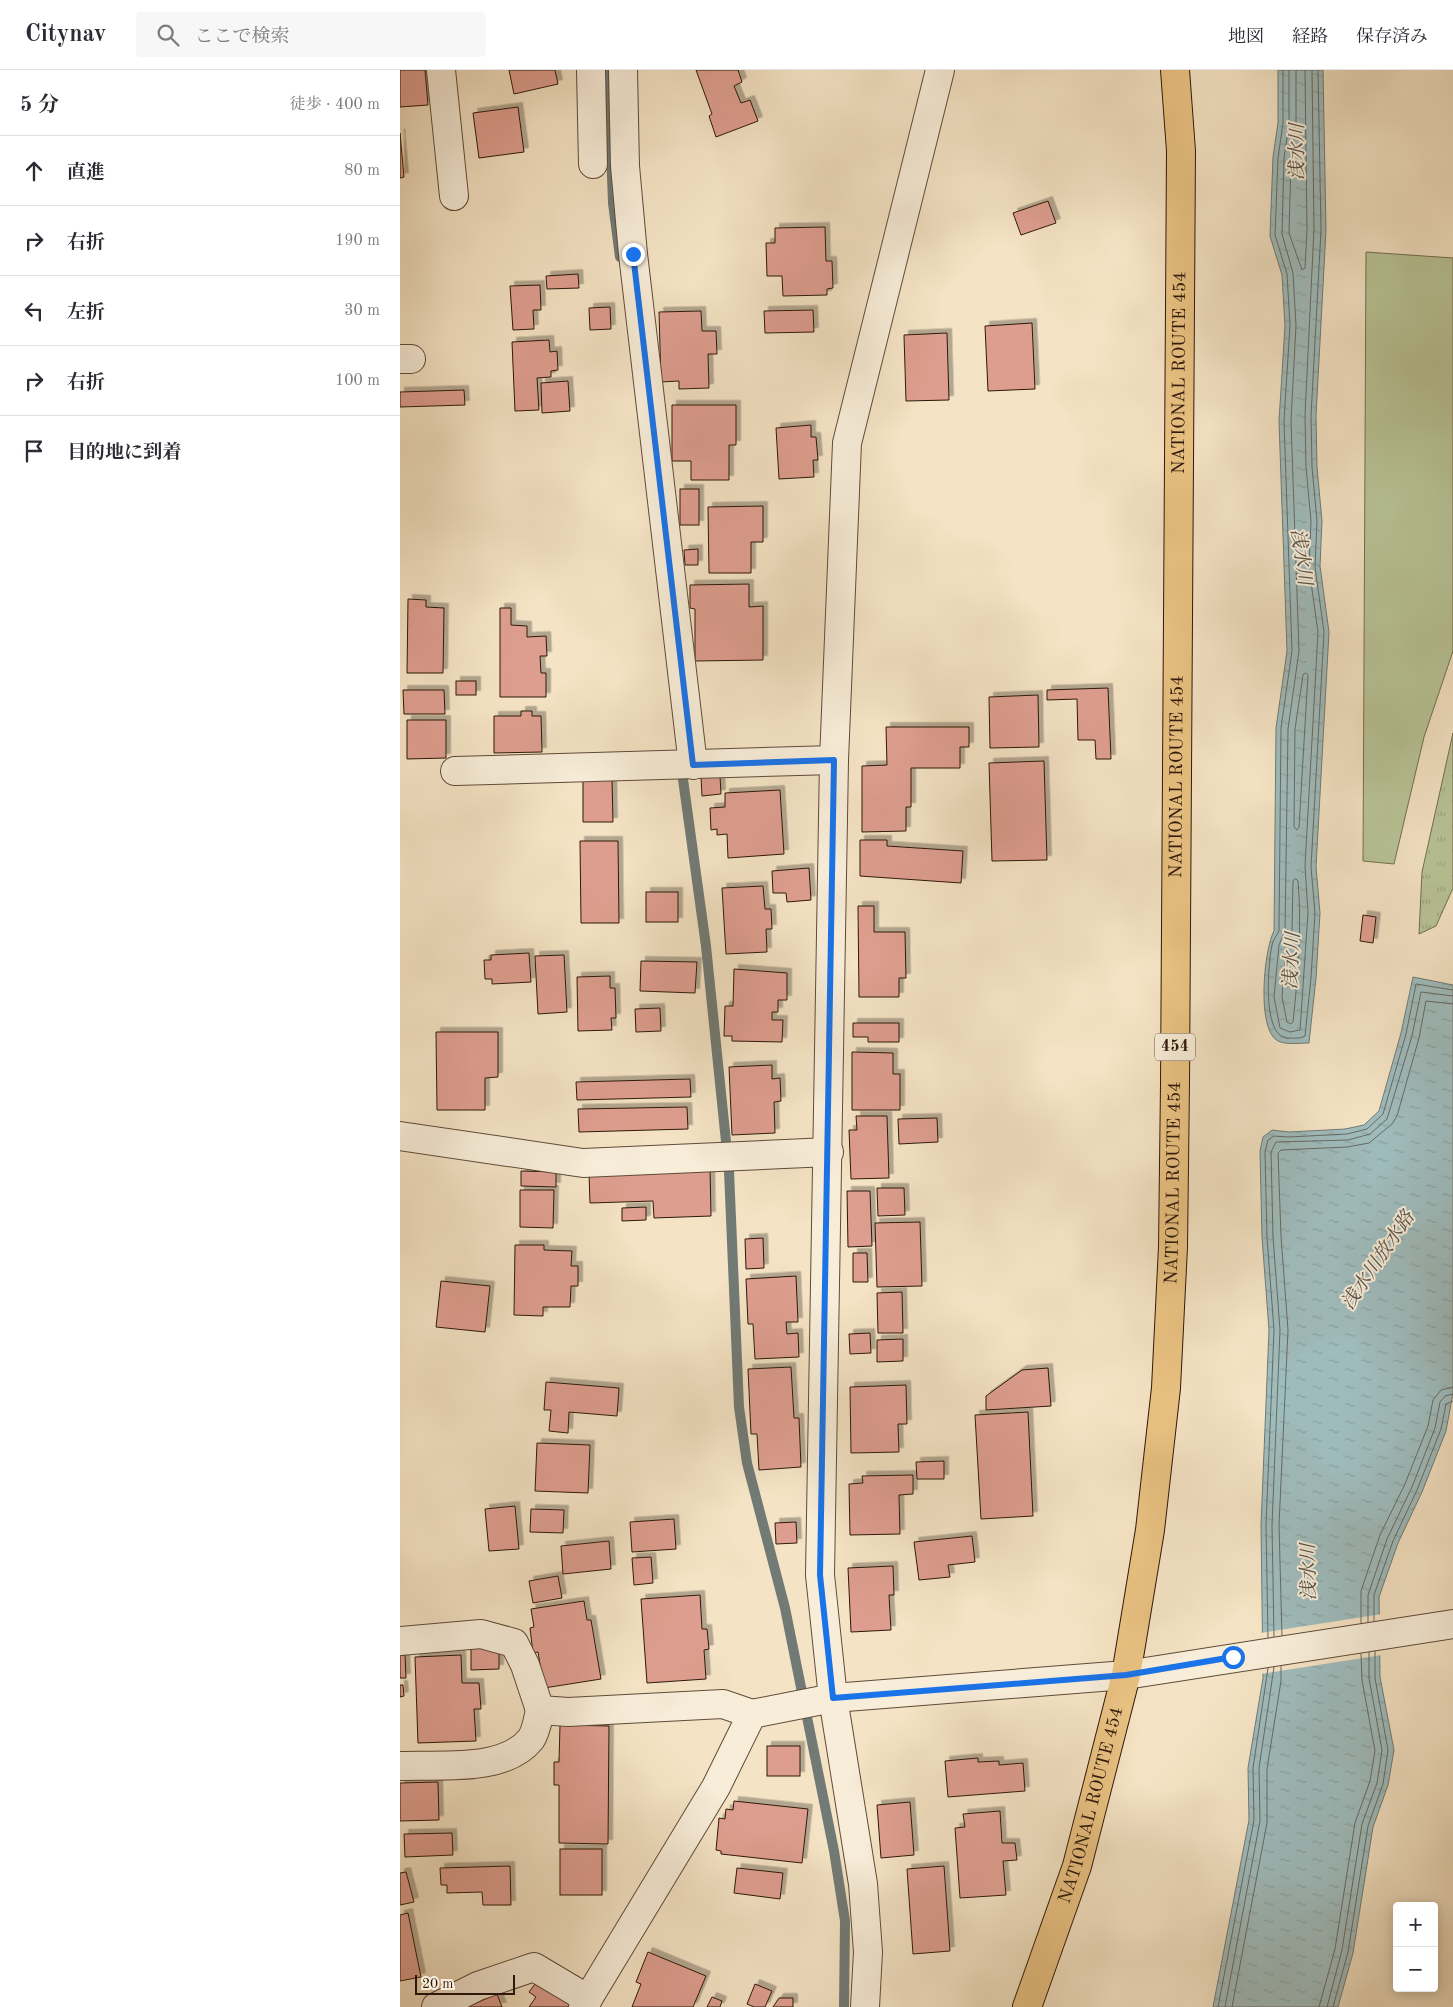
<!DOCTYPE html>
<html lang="ja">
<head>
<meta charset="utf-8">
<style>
  body { margin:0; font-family:"Old Standard TT","Noto Serif JP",serif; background:#f7f7f7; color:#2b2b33 }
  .controls { position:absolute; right:15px; bottom:15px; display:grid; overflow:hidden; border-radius:5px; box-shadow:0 2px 12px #0003 }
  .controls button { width:45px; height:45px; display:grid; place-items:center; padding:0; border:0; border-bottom:1px solid #e1e1e2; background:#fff; color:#2b2b33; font:25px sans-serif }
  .scale { position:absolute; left:15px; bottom:12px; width:100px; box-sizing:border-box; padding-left:5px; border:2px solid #2d180a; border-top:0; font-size:14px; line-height:18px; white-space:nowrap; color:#2d180a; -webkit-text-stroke:4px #f8edd9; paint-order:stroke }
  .stop { position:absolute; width:15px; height:15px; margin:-11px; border:4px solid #1a73e8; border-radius:50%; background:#fff }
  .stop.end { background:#1a73e8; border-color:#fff; box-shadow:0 1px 5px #0008 }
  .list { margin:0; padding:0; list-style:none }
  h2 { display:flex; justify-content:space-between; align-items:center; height:65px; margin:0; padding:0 20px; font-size:21px }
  h2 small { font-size:16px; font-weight:400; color:#7c7c81 }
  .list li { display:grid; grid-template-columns:32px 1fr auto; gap:15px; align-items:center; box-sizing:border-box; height:70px; padding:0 20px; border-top:1px solid #e1e1e2 }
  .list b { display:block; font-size:19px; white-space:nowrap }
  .list em { font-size:16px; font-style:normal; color:#7c7c81 }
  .icon { flex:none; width:28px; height:28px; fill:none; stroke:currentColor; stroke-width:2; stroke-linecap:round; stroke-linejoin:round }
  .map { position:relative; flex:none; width:1053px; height:1937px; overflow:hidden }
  header { display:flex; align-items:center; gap:30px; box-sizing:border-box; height:70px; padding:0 25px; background:#fff; border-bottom:1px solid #e1e1e2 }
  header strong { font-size:24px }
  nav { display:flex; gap:28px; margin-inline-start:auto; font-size:18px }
  .search { width:350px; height:45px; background:#f7f7f7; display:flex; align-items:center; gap:12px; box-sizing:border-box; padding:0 18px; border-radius:5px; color:#7c7c81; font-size:19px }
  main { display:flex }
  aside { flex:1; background:#fff }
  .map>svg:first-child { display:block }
  .grass { fill:url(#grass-tufts); stroke:#726e50 }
  .green { fill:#b8c497; stroke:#726e50 }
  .water { fill:url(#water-ripples); stroke:#717a75 }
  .pier { fill:#f4e3c4 }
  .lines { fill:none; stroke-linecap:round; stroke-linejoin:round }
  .shore { stroke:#666a64; stroke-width:1 }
  .stream { stroke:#717a75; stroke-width:10 }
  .building { fill:#de9e8f; stroke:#2d180a; filter:url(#shadow) }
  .minor-casing { stroke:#5f4b38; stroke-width:30 }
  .tertiary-casing { stroke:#5f4b38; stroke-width:30 }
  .trunk-casing { stroke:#2d180a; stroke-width:30 }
  .minor { stroke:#f8edd9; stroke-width:28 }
  .tertiary { stroke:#f8edd9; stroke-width:28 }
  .trunk { stroke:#eac282; stroke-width:28 }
  .route { stroke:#1a73e8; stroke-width:6 }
  .labels { text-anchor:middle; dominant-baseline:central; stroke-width:4; stroke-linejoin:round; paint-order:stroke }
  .shield { fill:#f8edd9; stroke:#6a5848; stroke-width:1 }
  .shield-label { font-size:16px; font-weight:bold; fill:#2d180a }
  .street-label { font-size:18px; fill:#2d180a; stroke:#f8edd9 }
  .water-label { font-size:19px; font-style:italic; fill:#555149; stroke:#f8edd9 }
</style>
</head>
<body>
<header>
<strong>Citynav</strong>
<div class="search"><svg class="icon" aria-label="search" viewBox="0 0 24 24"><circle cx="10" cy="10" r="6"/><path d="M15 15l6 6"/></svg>ここで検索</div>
<nav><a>地図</a><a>経路</a><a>保存済み</a></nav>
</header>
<main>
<aside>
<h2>5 分<small>徒歩 · 400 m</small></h2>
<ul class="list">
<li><svg class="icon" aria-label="ahead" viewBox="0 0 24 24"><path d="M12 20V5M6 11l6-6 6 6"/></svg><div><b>直進</b></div><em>80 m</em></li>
<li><svg class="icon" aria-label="right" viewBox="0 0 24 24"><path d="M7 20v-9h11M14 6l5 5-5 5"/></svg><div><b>右折</b></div><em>190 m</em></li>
<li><svg class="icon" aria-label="left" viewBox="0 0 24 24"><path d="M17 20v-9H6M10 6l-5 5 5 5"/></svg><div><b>左折</b></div><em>30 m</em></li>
<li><svg class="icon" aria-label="right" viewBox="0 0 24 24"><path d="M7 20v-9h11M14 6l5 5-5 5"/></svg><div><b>右折</b></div><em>100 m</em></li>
<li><svg class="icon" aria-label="arrive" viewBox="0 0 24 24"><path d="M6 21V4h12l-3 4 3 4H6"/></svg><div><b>目的地に到着</b></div></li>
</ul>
</aside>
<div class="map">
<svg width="1053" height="1937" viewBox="0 0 1053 1937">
  <defs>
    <pattern id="grass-tufts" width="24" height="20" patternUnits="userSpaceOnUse" patternTransform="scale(1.25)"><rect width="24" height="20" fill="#b8c497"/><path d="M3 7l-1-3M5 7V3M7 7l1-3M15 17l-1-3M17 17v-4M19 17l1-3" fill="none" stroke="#9ea881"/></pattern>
    <pattern id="water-ripples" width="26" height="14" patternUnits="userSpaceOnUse" patternTransform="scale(1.25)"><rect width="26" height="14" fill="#9fbcbd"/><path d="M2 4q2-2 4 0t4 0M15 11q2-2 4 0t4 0" fill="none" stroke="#89a1a1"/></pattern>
    <filter id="shadow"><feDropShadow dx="4.5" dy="-4.5" stdDeviation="0" flood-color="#0004"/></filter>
  </defs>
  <rect width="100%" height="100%" fill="#f4e3c4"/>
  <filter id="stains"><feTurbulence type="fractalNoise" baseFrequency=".004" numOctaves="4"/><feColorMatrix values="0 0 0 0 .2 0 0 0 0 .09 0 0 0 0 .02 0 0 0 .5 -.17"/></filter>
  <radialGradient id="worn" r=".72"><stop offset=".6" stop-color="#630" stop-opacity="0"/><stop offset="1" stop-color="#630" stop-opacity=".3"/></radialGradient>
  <polygon class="grass" points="1053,663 1053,818 1036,856 1019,864 1022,802"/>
  <polygon class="green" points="966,182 1053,188 1053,581 1024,667 994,794 963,791"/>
  <g class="water">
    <path d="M878,0h45l3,160 -10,186 1,51 5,54 -2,45 9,66 -13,235 4,46 -4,65 -7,65c-10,0 -23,2 -31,-2 -22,-11 -14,-92 -4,-110l2,-203 11,-77 -8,-230 6,-95 -3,-51 -12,-39 3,-79 5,-34z"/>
    <polygon points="1013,907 1053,915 1053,1323 1046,1361 1022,1422 998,1473 979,1527 980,1607 994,1680 988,1715 973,1757 953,1883 938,1937 813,1937 849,1750 848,1698 863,1608 861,1455 869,1260 862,1167 860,1081 863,1067 872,1060 889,1062 945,1059 964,1055 979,1041 1001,963"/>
  </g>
  <polygon class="pier" points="982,1544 982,1585 860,1604 860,1563"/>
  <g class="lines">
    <g class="shore">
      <path d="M883,0v53l-5,35 -3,77 12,39 3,51 -6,96 8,230 -11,77 -2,203c-2,4 -6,9 -7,14 -4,19 -10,89 14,93 6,0 14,1 19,-2l6,-58 4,-65 -4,-46 13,-235 -9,-65 2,-46 -5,-54 -1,-51 10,-186 -3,-160"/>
      <polyline points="889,0 889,54 884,88 882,164 893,203 896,255 891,351 899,581 888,659 885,861 879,875 874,927 880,958 890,962 900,960 908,843 905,796 918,562 909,498 911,451 906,397 905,345 914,159 912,0"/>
      <polyline points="896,0 896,54 891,89 889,163 902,200 905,198 907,159 905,0"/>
      <polygon points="906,603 908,605 899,757 897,760 894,757 895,659 903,605"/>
      <path d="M896,809l2,2c4,47 0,94 -5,141l-2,2 -4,-2 -5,-25 4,-49 6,-16 1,-51z"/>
      <polyline points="974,1551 974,1525 993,1471 1017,1420 1041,1359 1046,1334 1053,1331"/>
      <polyline points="968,1552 968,1525 987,1469 1012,1417 1035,1358 1040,1332 1045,1326 1053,1324"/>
      <polyline points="961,1553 961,1521 980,1465 1005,1414 1028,1356 1033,1330 1041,1320 1053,1317"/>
      <polyline points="882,1566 879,1455 888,1260 881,1166 878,1083 881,1080 947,1077 969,1073 992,1054 997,1046 1019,968 1026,931 1053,934"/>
      <polyline points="874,1567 872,1455 880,1260 873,1167 871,1082 876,1072 948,1070 970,1064 987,1049 1012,966 1021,922 1053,926"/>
      <polyline points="868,1568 866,1455 874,1260 867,1167 865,1082 868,1070 874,1066 889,1067 947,1064 967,1059 983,1044 1006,964 1016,914 1053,920"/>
      <polyline points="818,1937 854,1750 853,1698 868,1598"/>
      <polyline points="825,1937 860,1751 859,1698 874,1597"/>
      <polyline points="832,1937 867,1753 867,1699 881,1611 881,1596"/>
      <polyline points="919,1937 935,1879 955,1753 970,1711 975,1681 962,1610 961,1584"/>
      <polyline points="927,1937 942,1880 962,1754 977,1713 982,1680 969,1608 969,1582"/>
      <polyline points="933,1937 948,1882 968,1756 983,1714 988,1680 975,1608 975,1581"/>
    </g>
    <g class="stream">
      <polyline points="208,0 213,133 220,187"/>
      <polyline points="281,695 306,876 329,1101 339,1337 347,1393 385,1538 434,1781 445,1851 444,1937"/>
    </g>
  </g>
  <g class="building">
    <polygon points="0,0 25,0 28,35 0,37"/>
    <polygon points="109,0 155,0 158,14 114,24"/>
    <polygon points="296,0 338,0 342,12 334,16 341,33 350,30 358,51 316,67 309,46 312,44"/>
    <polygon points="118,37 124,82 79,88 73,43"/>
    <polygon points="0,63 4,107 0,108"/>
    <polygon points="648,131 656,153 621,165 613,143"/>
    <polygon points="425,157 426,191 432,191 433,218 427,219 427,225 383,226 382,206 367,206 366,173 375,173 375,158"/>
    <polygon points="178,204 179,218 147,219 146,206"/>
    <polygon points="140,215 141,240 133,240 134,259 113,260 110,216"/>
    <polygon points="210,237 211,259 190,260 189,238"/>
    <polygon points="413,240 414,262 365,263 364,241"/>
    <polygon points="301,241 302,261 316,261 317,284 308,284 309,318 279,319 279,311 261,312 259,242"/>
    <polygon points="632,253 635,319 588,321 585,256"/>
    <polygon points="547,263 549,330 506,331 504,265"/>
    <polygon points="149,270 150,282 157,281 158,300 151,301 151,307 137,308 139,340 115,341 112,272"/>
    <polygon points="168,311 170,341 142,343 141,313"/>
    <polygon points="64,320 65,335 0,337 0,322"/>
    <polygon points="272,335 336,335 336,375 329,375 329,410 291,410 291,391 272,391"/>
    <polygon points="411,355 411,367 416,367 418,390 413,390 414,407 379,409 376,358"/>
    <rect x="280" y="419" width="19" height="36"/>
    <polygon points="363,436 363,472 351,472 351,503 309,503 308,437"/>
    <polygon points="298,479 298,495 285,495 284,480"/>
    <polygon points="349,514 349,537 363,536 363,590 295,591 295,539 290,538 290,515"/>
    <polygon points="8,529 26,530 26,537 44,538 43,603 7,603"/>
    <polygon points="100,538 111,538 111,555 127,556 127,567 146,566 147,586 140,586 141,603 146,603 146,627 100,627"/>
    <rect x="56" y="611" width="20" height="14"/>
    <polygon points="708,618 711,689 696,689 695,670 678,670 677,629 647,630 647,620"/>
    <polygon points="3,620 44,620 45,644 4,644"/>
    <polygon points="638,625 639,677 590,678 589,627"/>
    <polygon points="121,641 132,641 132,646 141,646 142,682 94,683 94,646 121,646"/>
    <polygon points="7,650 46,650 46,688 7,689"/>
    <polygon points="486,657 569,657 569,677 560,677 560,698 511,698 511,737 506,737 506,761 462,762 462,696 487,695"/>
    <polygon points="644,691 647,790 592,791 589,693"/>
    <polygon points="320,706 321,724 302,726 301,707"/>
    <polygon points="183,709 212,709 213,752 183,752"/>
    <polygon points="380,720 384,784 328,788 327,764 317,765 317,759 311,760 310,738 325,737 325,723"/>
    <polygon points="460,770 487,770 487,776 563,781 561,813 460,806"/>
    <polygon points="180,771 218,771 219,853 181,853"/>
    <polygon points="409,798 411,830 387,832 386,823 373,823 372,801"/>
    <polygon points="363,816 365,839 371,839 372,859 366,859 367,882 326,884 322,818"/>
    <rect x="246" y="822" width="32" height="30"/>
    <polygon points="458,836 474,836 474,862 505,862 506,908 499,908 499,927 459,927"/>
    <polygon points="963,845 976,847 973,873 960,871"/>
    <polygon points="129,883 131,912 92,914 92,909 85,909 84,890 91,890 91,885"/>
    <polygon points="164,885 167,942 138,944 135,886"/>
    <polygon points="241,891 297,892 295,923 240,921"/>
    <polygon points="334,899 387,903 387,930 378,930 378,942 372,942 372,950 383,950 382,972 332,971 332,966 324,966 325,936 333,936"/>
    <polygon points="210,906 210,918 215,918 216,948 211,948 212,960 178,961 177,907"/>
    <polygon points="260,938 261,961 236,962 235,939"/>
    <polygon points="453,953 499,953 499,972 468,972 468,967 453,967"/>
    <polygon points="36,962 98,962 98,1007 85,1008 85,1040 37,1040"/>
    <polygon points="452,982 493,983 493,1004 500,1004 500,1040 452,1040"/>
    <polygon points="372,995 372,1009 380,1008 381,1031 374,1032 375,1063 332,1065 329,997"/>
    <polygon points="290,1009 291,1027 177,1030 176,1012"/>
    <polygon points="287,1037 288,1059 179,1062 178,1039"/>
    <polygon points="456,1046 487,1046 489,1108 451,1109 449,1060 457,1060"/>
    <polygon points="537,1048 538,1072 499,1074 498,1049"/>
    <polygon points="310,1098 311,1146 254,1148 253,1131 190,1133 189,1103"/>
    <polygon points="121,1101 156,1102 156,1117 121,1116"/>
    <polygon points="477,1118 504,1118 505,1145 478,1146"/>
    <polygon points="120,1120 154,1120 153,1158 120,1157"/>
    <polygon points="447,1121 470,1121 472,1176 448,1177"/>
    <polygon points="246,1137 246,1150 222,1151 222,1138"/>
    <polygon points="520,1152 522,1216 477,1217 475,1153"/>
    <polygon points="363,1168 364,1198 346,1199 345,1169"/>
    <polygon points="115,1175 144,1175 144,1180 172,1181 171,1196 178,1196 178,1216 171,1216 170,1237 143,1237 143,1246 114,1245"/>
    <polygon points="453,1183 467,1183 468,1212 453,1212"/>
    <polygon points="396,1206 398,1252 386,1252 387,1264 398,1263 399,1287 355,1289 353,1254 348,1254 346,1209"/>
    <polygon points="41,1211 90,1216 85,1262 36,1257"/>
    <polygon points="502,1222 503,1263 478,1263 477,1223"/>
    <polygon points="470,1263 471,1283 450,1284 449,1264"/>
    <polygon points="503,1269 503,1291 477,1292 477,1270"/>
    <polygon points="391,1297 394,1348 399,1348 401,1397 359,1400 357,1364 351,1364 348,1299"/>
    <polygon points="648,1298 651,1336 586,1340 586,1326 622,1300"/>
    <polygon points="146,1312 219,1318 217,1346 169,1342 168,1363 149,1361 151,1340 144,1340"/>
    <polygon points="506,1315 507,1354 498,1354 499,1382 451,1383 450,1317"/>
    <polygon points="628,1342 633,1446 581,1449 575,1345"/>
    <polygon points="137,1373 190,1375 188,1423 135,1421"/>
    <polygon points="544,1391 544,1409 517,1409 516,1392"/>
    <polygon points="513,1405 513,1424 499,1425 500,1464 450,1465 449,1414 463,1413 462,1406"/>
    <polygon points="115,1436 119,1479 89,1481 85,1439"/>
    <polygon points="131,1439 164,1440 163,1463 130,1462"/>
    <polygon points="274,1449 276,1479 232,1482 230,1452"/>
    <polygon points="396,1452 397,1473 376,1474 375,1453"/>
    <polygon points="572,1466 575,1492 548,1495 550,1507 519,1510 514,1472"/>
    <polygon points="209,1471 211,1499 163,1504 161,1476"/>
    <polygon points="251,1487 253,1513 234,1515 232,1488"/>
    <polygon points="493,1496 494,1525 489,1525 491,1560 451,1562 448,1498"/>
    <polygon points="158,1506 162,1528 133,1533 129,1511"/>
    <polygon points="300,1525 302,1559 307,1559 309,1579 304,1580 306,1609 247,1613 241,1529"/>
    <polygon points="184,1531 187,1550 191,1550 201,1609 144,1618 138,1582 133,1583 130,1558 134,1557 131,1539"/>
    <polygon points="99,1577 99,1599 71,1600 71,1578"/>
    <polygon points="0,1585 5,1585 6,1608 0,1608"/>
    <polygon points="61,1585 62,1613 79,1613 81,1639 74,1639 76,1671 18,1673 15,1587"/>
    <polygon points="0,1615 3,1615 4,1626 0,1627"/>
    <polygon points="160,1655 209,1656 208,1774 159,1773 159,1715 154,1715 154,1692 159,1692"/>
    <rect x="367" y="1676" width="33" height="30"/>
    <polygon points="578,1688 578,1692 599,1691 599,1695 623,1693 625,1721 548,1727 545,1691"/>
    <polygon points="38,1712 39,1750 0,1751 0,1713"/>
    <polygon points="334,1731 408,1739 402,1793 321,1784 321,1781 316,1780 319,1748 325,1749 326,1739 333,1740"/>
    <polygon points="510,1732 514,1785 481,1788 477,1735"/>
    <polygon points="600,1741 602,1773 615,1773 617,1790 603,1791 606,1825 560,1828 555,1758 565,1757 563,1744"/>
    <polygon points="52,1763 53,1785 5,1787 4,1764"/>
    <rect x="160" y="1779" width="42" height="46"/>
    <polygon points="110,1796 111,1835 83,1835 82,1822 47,1823 47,1815 41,1815 40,1798"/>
    <polygon points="544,1796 550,1881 513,1884 507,1799"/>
    <polygon points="337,1798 383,1803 380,1829 334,1823"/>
    <polygon points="6,1802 14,1832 0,1835 0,1803"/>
    <polygon points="8,1843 21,1907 0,1911 0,1845"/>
    <polygon points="248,1882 306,1906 293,1937 232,1937 241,1914 236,1912"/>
    <polygon points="138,1910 171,1933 168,1937 129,1937 136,1927 129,1922"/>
    <polygon points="355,1914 372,1921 365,1937 354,1937 347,1934"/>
    <polygon points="97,1924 102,1937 67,1937"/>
    <polygon points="312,1927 322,1931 320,1937 307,1937"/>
    <polygon points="379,1928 393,1928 393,1937 373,1937"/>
  </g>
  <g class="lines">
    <defs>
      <g id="minor">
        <polyline points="41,0 54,126"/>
        <polyline points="191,0 193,94"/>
        <polyline points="223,0 225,96 233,184 293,695"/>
        <polyline points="0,289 11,289"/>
        <polyline points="55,701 434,690"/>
        <polyline points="0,1066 183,1093 429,1082"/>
        <polyline points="0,1571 81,1564 114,1573 125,1595 140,1640 168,1642 323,1634 352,1644"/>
        <polyline points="726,1605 1053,1554"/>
        <path d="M0,1696c40,-2 104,7 131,-27 5,-7 7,-20 9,-29"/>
        <polyline points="36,1937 78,1916 134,1897 188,1929"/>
        <polyline points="183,1937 316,1717 352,1644 433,1628"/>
        <polyline points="465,1937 468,1882 463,1814 433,1628 420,1505 434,690 447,373 540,0"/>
      </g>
      <polyline id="tertiary" points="433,1628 726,1605"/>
      <g id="trunk">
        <path id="s1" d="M627,1937l50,-141 49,-191 24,-145 16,-142 7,-141 2,-163 6,-933 -6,-81"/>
      </g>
    </defs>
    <use href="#minor" class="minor-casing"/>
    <use href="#tertiary" class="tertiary-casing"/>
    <use href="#trunk" class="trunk-casing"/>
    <use href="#minor" class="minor"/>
    <use href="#tertiary" class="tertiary"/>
    <use href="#trunk" class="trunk"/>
  </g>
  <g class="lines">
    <polyline class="route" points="233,184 293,695 434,690 420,1505 433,1628 726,1605 833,1587"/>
  </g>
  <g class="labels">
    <rect class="shield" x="755" y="963.5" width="40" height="27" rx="4"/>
    <g class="shield-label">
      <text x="775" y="977">454</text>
    </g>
    <g class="street-label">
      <text stroke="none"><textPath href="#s1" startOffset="1652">NATIONAL ROUTE 454</textPath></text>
      <text stroke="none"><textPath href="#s1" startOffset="1248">NATIONAL ROUTE 454</textPath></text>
      <text stroke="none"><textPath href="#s1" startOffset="842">NATIONAL ROUTE 454</textPath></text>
      <text stroke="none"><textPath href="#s1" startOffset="212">NATIONAL ROUTE 454</textPath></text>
    </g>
    <g class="water-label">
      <text transform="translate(898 82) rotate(-90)">浅水川</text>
      <text transform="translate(900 487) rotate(82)">浅水川</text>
      <text transform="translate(893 891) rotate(-87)">浅水川</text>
      <text transform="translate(979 1191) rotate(-56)">浅水川放水路</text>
      <text transform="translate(910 1502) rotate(-91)">浅水川</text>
    </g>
  </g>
  <rect width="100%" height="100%" filter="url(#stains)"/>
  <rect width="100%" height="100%" fill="url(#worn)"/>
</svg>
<div class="controls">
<button>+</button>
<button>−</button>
</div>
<div class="scale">20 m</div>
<div class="stop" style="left:833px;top:1587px"></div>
<div class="stop end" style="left:233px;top:184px"></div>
</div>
</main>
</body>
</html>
